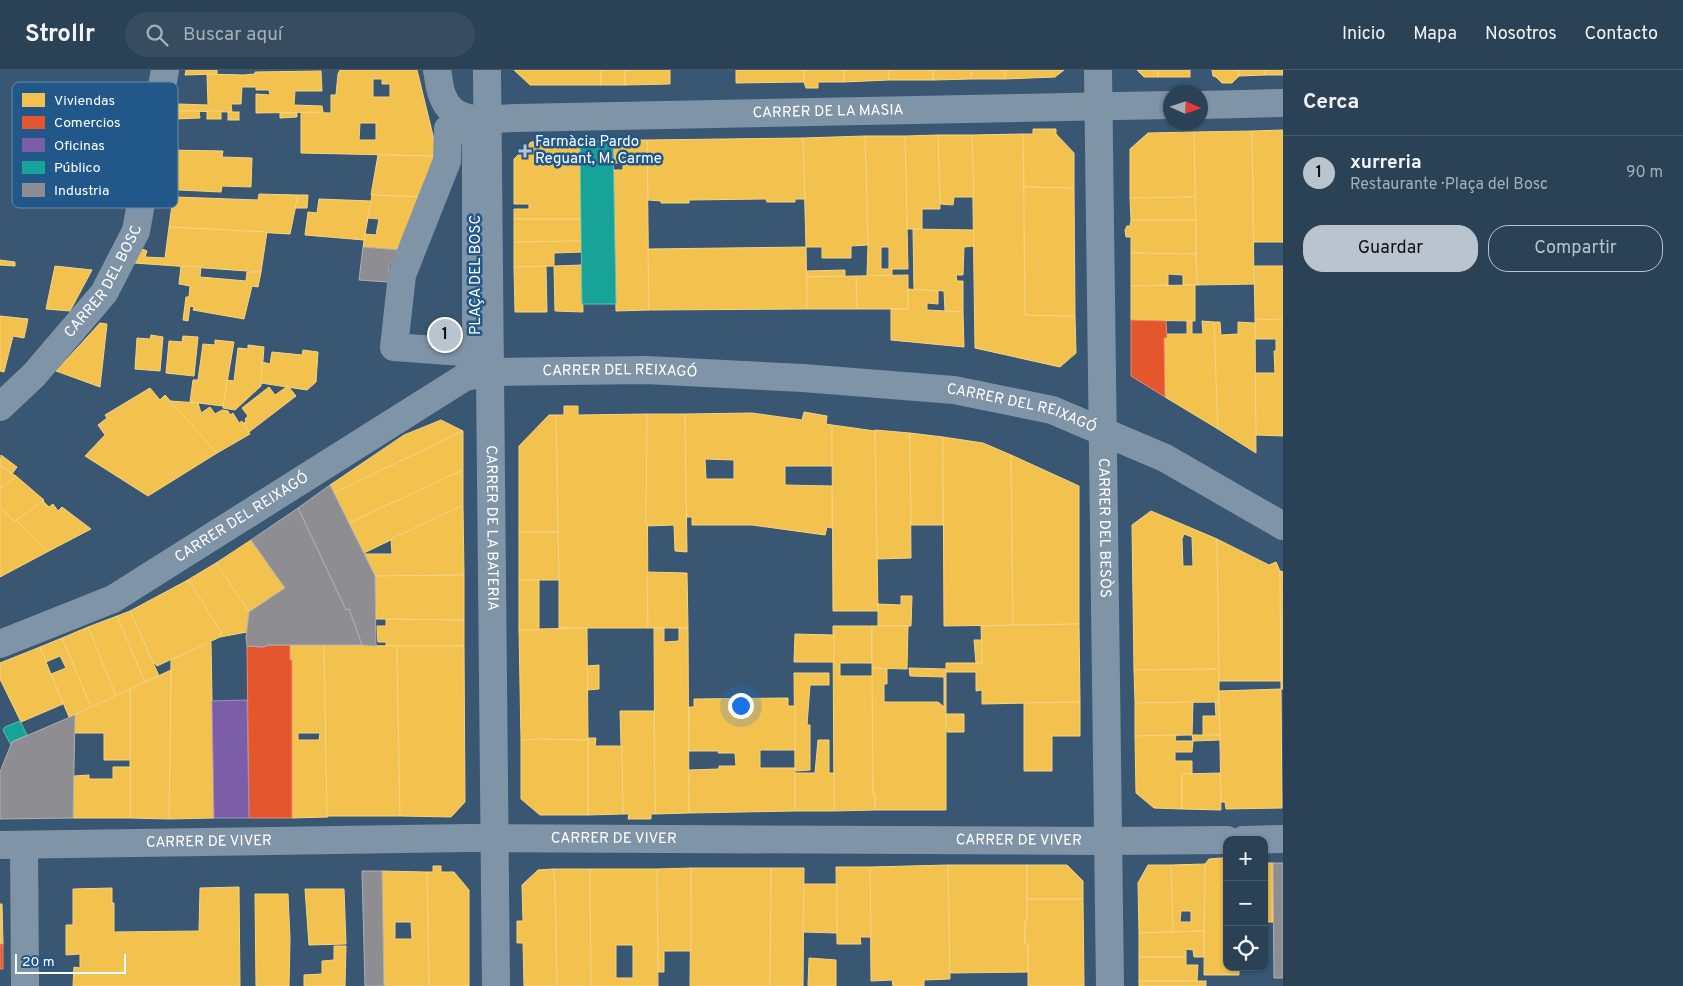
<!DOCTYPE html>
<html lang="es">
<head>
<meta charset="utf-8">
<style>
  body { margin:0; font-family:Overpass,sans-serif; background:#374c60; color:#f1f3f6 }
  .controls { position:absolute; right:15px; bottom:15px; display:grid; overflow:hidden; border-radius:10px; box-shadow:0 1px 4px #0004 }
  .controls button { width:45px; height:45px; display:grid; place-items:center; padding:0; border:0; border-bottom:1px solid #475a6c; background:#2b4156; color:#f1f3f6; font:25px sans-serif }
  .compass { position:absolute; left:1163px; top:15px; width:45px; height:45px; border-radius:50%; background:#2b4156; box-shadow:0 1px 4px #0004; rotate:93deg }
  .scale { position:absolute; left:15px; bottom:12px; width:111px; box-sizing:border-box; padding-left:5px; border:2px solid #fff; border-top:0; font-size:14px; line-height:18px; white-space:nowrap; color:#fff; -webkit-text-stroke:4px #225889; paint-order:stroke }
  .you { position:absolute; left:740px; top:635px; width:18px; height:18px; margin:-12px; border:4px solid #fff; border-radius:50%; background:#1a73e8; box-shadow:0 0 0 8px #1a73e833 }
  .badge { display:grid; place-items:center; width:32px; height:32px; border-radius:50%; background:#bac4ce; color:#111; font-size:16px; font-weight:700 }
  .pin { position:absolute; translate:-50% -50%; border:2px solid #fff; box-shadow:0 1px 5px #0006 }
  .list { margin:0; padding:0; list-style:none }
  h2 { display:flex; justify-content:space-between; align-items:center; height:65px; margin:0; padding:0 20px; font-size:21px }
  h2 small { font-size:16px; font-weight:400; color:#a6afb9 }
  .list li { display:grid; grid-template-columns:32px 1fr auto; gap:15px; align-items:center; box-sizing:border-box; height:75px; padding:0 20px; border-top:1px solid #475a6c }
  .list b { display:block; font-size:19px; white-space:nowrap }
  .list p { margin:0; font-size:16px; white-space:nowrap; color:#a6afb9 }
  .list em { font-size:16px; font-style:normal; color:#a6afb9 }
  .actions { display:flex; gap:10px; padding:15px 20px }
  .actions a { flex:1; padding:11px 0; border:1px solid #bac4ce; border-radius:20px; text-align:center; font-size:18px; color:#bac4ce }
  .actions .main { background:#bac4ce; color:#111 }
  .icon { flex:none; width:28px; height:28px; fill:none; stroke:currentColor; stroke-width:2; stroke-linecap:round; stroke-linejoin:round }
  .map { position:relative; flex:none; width:1283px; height:916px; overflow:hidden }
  header { display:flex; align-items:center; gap:30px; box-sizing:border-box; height:70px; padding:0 25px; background:#2b4156; border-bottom:1px solid #475a6c }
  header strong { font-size:24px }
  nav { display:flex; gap:28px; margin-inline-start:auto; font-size:18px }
  .search { width:350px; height:45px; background:#374c60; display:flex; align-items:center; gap:12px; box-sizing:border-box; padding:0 18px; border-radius:28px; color:#a6afb9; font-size:19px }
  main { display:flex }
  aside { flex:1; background:#2b4156 }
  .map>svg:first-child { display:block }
  .homes { fill:#f2c14e; stroke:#f6d483; fill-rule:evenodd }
  .shops { fill:#e4572e; stroke:#ec896d }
  .offices { fill:#7b5ea7; stroke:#a38ec1 }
  .public { fill:#17a398; stroke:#5dbfb7 }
  .industry { fill:#8d8d92; stroke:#afafb3 }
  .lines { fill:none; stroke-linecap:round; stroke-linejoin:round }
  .pedestrian { stroke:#8094a7; stroke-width:28 }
  .minor { stroke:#8094a7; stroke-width:28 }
  .poi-dot { fill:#bac4ce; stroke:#225889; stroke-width:2 }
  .labels { text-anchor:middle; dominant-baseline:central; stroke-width:5; stroke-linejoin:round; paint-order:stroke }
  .street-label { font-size:15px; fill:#fff; stroke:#225889 }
  .poi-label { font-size:15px; fill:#fff; stroke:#225889; text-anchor:start }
  .key { fill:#225889; stroke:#648aac; stroke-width:1 }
  .key-label { font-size:14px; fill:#fff }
</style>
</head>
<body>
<header>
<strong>Strollr</strong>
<div class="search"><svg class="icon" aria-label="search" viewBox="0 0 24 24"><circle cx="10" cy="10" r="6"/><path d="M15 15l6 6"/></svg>Buscar aquí</div>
<nav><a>Inicio</a><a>Mapa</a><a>Nosotros</a><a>Contacto</a></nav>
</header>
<main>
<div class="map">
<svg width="1283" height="916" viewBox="0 0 1283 916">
  <rect width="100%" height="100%" fill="#395772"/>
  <g class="homes">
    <polygon points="186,0 217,0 217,4 185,5"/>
    <path d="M340,0h77l21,86 -137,-3v-41l30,1v-18h5l2,-21zM373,9h9v5h8v13h-17zM360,53h16v17h-17z"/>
    <polygon points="514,0 601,0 601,15 530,15"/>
    <rect x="601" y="0" width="24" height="15"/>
    <polygon points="625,0 670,0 670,14 625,15"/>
    <polygon points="736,0 804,0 804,12 736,13"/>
    <polygon points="804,0 844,0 844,12 818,12 818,18 806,18 804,12"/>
    <polygon points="844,0 889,0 889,10 844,12"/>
    <rect x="889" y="0" width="44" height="10"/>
    <polygon points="933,0 971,0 972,9 933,10"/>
    <polygon points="971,0 1005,0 1005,9 972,9"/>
    <polygon points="1005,0 1064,0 1055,7 1005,9"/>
    <polygon points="1137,0 1158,0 1158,7 1144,7"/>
    <rect x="1158" y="0" width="32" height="7"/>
    <polygon points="1212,0 1239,0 1239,6 1232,13 1222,13 1216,7 1213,6"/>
    <polygon points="1239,0 1265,0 1265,5 1239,6"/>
    <rect x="1265" y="0" width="18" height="5"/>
    <polygon points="321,1 322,21 295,21 294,35 322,36 323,42 256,43 256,24 270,25 269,20 256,20 256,17 242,17 241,34 231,34 232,42 178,41 179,34 208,35 207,4 243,5 255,4 255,2"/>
    <polygon points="178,41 199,41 200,48 176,49"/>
    <rect x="207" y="41" width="14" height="8"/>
    <rect x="228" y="42" width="11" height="8"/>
    <polygon points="280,43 297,43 297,47 280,48"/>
    <polygon points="1033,59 1056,59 1056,64 1074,83 1074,118 1024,117 1023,64 1033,64"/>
    <polygon points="1283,60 1283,172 1254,172 1252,61"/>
    <polygon points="1252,61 1254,214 1197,215 1194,62"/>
    <polygon points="1194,62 1195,127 1130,128 1130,79 1148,63"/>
    <polygon points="1023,64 1025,245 1075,246 1076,283 1060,297 975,278 972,65"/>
    <polygon points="938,65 972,65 974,127 954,127 953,135 940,134"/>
    <polygon points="938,65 940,139 922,139 922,159 907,159 905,66"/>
    <path d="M865,66h40l3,133h-16v6l-25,1 1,-31zM881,177h8v22h-8z"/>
    <polygon points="865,66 868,175 851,176 851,188 822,188 822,177 806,177 803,68"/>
    <polygon points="803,68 805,129 795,129 795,132 767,132 766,129 689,130 689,133 661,133 661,131 648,130 647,70"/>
    <polygon points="613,70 647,70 649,240 616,241 614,100 623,100 623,93 613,93"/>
    <polygon points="580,71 581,149 514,149 514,139 529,139 529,134 514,134 514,89 531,72"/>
    <polygon points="168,80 223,81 222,87 252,88 251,117 222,116 221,122 159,119"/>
    <polygon points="378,85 435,86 422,127 371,125"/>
    <polygon points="1024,117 1074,118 1075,246 1025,245"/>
    <polygon points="259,124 298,125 290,164 169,157 173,128 176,127 258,130"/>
    <polygon points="298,125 308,125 307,138 295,138"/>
    <polygon points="372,125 422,127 401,180 363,177 365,164 376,165 379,149 368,148"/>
    <polygon points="1195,127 1196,150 1131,150 1130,128"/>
    <polygon points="319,129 371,131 364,170 305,165 308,142 317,143"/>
    <polygon points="514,149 581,149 581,171 514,172"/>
    <polygon points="1131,150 1196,150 1196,184 1131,183 1131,167 1126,167 1125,160 1127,156 1130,156"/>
    <polygon points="169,157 267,162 261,202 134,193 140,178 147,181 145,187 165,188"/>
    <polygon points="913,159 974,160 974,176 964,177 963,205 956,205 957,211 963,211 963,242 945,241 944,221 914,219"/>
    <polygon points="581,171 582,182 554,183 554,196 514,197 514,172"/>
    <polygon points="806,177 807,239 649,240 648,179"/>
    <polygon points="1131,183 1196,184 1197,215 1183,215 1183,205 1168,204 1168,215 1131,216"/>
    <polygon points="0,190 15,192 15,196 0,195"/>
    <polygon points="582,195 583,242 555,241 554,196"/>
    <polygon points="55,196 92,200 70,241 46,239"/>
    <polygon points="181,196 201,197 200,207 246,211 247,202 261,202 258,217 252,216 244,249 193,240 194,237 190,236 188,251 183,250 186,227 189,227 190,216 179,214"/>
    <polygon points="546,196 547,242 515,242 514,197"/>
    <polygon points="1254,196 1283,196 1283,250 1255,249"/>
    <polygon points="845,200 845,206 807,207 806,201"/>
    <polygon points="908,205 908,239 857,239 856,206"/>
    <polygon points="856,206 857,239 807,239 807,207"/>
    <polygon points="1195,215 1195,251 1131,250 1131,216"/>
    <polygon points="908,219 938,221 938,234 927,233 927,240 963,242 964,277 891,270 891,239 908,239"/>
    <polygon points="0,246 28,249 24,268 13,266 4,302 0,301"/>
    <polygon points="1255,249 1283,250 1283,366 1256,365 1255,303 1275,303 1274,281 1276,281 1276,269 1255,269"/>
    <polygon points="1187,251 1192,251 1192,264 1203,264 1202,251 1214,252 1218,359 1165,327 1164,268 1167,268 1167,264 1187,264"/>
    <polygon points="1214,252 1220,252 1221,265 1238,264 1238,252 1255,253 1256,383 1218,359"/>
    <polygon points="100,253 107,254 100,317 56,301"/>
    <polygon points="151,265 163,267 160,301 135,299 137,268 150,269"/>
    <polygon points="183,266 198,267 194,306 166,303 169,271 182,272"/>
    <polygon points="215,270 234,272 223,336 190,332 193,310 198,310 203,274 215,275"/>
    <polygon points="248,275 264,277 261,316 235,340 223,338 227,310 234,311 238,278 248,279"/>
    <polygon points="303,280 318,282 316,312 307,320 261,313 262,292 270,294 272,282 302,285"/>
    <polygon points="288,316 296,326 249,362 244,353 246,351 245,349 248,346 242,338 269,317 275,325"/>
    <polygon points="150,318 160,330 165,325 217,383 148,426 85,386 105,365 98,355 107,348 105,345"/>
    <polygon points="170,331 198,333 201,343 210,337 215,344 222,340 228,341 230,345 233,343 239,353 242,351 250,364 217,383"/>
    <polygon points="564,336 578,336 578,345 647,344 648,558 559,558 559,510 556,345 564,345"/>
    <path d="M804,342l23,4 -1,8 6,1v41h-47v19l47,1v42l-5,-1 -2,8 -73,-10h-60v-8h-6l-1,-103 67,-1 50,7zM705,389l29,1v19h-28z"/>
    <polygon points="647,344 685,344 687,482 675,481 674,455 646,456"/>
    <polygon points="549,345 556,345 558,462 519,462 519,376"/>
    <polygon points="441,350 463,361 334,423 330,415 404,365"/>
    <polygon points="832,355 875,361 878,541 833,541"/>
    <polygon points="875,360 910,363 911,488 877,489"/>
    <polygon points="463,361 463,400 349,453 334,423"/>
    <polygon points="910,363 943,367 943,455 911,455"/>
    <polygon points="943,367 983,373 1011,385 1013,555 944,556"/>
    <polygon points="1,385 17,397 12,404 0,396"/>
    <polygon points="1011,385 1079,416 1079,554 1013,555"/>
    <polygon points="0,396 16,406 0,419"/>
    <polygon points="463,400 463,435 364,483 349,453"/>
    <polygon points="16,406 44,430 15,452 0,437 0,419"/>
    <polygon points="43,431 49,437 53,434 58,441 62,437 91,459 47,482 16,450"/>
    <polygon points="463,435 464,505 375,506 364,484 392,484 391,469"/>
    <polygon points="0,437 15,452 16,450 47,482 0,507"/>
    <path d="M1151,441l66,28 2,130 -85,1 -2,-145zM1184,464l8,3 1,29h-10l-1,-27z"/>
    <polygon points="519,462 558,462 559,510 519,510"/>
    <polygon points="1217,469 1269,495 1276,492 1280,501 1281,611 1219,611"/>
    <polygon points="251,470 285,518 249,542 216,493"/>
    <polygon points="216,493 249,542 247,562 220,567 221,562 189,511 187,512 186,511"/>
    <polygon points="1280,501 1283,502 1283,619 1281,619"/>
    <polygon points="647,502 687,503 688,558 648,558"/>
    <polygon points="464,505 464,550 376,549 375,506"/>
    <polygon points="519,510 539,510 539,559 537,560 519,560"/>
    <polygon points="186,511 187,512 189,511 221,562 220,567 157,596 154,593 130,541"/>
    <polygon points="901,526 912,526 911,556 878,556 878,534 901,535"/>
    <polygon points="130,541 159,606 145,612 117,546"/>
    <polygon points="117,546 145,612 116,626 88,557"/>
    <polygon points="386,549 464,550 464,576 386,576 386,572 378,572 377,556 386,556"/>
    <polygon points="1079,554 1080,632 982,634 982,620 976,621 976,602 946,602 946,593 982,593 981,556"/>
    <polygon points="833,556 872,556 872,593 840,593 840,606 873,606 873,724 875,723 875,740 834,741"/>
    <polygon points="872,556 908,556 907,599 872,598"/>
    <polygon points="88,557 116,626 91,637 62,568"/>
    <polygon points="587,558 588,670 521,670 519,560 537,560 538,559"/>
    <polygon points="654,558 664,558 664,572 679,571 679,558 688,558 689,743 655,744"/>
    <polygon points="795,564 834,565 834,592 794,592"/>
    <polygon points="62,568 91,637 69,647 51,604 66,598 60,586 46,592 40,577"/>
    <polygon points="974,570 982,570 982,593 976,593"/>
    <polygon points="211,572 214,748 169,749 171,590"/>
    <path d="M290,575h34l4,172 -36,1v-158h-2zM298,663h22l-1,7h-21z"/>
    <polygon points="324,575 397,576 400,746 327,746"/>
    <polygon points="397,576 464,576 465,732 451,747 400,746"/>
    <polygon points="40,577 63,634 21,652 0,609 0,593"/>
    <polygon points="599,595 599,619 588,620 587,596"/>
    <polygon points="872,598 887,599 887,614 884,614 884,632 938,632 944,637 944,607 910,606 909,598 946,599 946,740 875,740 875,723 873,724"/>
    <polygon points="1219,599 1219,632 1135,633 1134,600"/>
    <polygon points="171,600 169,749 130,748 130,619"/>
    <polygon points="794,603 829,603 829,615 810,615 807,655 810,655 810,700 796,701 795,698"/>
    <polygon points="130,619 130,690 104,690 104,663 75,663 75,645"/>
    <polygon points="1281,619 1282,738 1226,739 1225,732 1221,732 1219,621"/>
    <polygon points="788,628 788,636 795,636 795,680 760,680 760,698 795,698 795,741 689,743 689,700 719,699 719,696 736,696 735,683 718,683 719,681 689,681 689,637 694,637 694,629"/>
    <polygon points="1080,632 1080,666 1052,666 1052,701 1024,701 1024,633"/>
    <polygon points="1193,632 1192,665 1135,666 1135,633"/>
    <polygon points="1215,632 1219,632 1220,665 1203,666 1203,646 1216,646"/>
    <polygon points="620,641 654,641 655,744 651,744 651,749 628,749 629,744 623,744"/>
    <polygon points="946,644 964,644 964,662 947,662"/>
    <polygon points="1176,665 1175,671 1193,671 1192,682 1175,682 1175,691 1192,691 1192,704 1182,704 1182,739 1154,738 1136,723 1135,666"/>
    <polygon points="1192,665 1220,665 1220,670 1193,671"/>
    <polygon points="588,668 596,668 595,676 622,676 623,744 588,745"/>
    <polygon points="539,669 588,670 588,745 540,745 521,729 521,670"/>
    <polygon points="818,670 829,670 829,703 834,703 834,741 795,741 795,703 815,703"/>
    <polygon points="113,697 130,697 130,748 73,748 74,706 89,705 89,709 113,709"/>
    <polygon points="1220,703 1221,740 1182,739 1182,704"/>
    <polygon points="1221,788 1227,788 1227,897 1239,897 1239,905 1204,905 1205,794 1209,789"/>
    <rect x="1264" y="793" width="9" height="59"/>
    <path d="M1205,794l-1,67 -31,1 -2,-67zM1181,841h10v11h-11z"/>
    <polygon points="948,795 1027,795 1027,851 1025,851 1025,874 1028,874 1028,902 950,903"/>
    <polygon points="948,795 950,909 924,910 924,916 893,916 892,910 871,911 870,797"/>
    <polygon points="1027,795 1067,795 1083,811 1083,829 1027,829"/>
    <polygon points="1148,795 1171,795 1173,862 1139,863 1138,813"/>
    <polygon points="433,796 441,796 441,802 454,802 469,820 469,916 429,916 427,802 433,802"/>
    <polygon points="836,797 870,797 871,867 860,867 861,874 837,874"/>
    <polygon points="691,798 771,798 770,916 690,916"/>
    <polygon points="691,798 691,881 664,881 664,902 658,902 657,799"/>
    <polygon points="771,798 804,798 803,916 770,916"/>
    <polygon points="553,799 555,813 557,916 524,916 523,873 517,873 517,851 523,851 522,815 538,800"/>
    <polygon points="553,799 590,799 591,916 557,916 555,813"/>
    <path d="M590,799h67l1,117h-67zM616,875h17v33h-17z"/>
    <path d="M382,801l45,1 2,114h-45zM395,852h16l1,17h-17z"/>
    <polygon points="804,814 837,814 837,863 803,862"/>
    <polygon points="239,817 240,916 73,916 74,897 80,898 80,884 66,885 66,855 73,855 73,819 112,818 112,833 114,833 114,862 199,861 200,818"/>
    <polygon points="305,819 344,819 346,874 309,875"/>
    <polygon points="255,824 288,824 290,869 289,916 256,916"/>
    <polygon points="1027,829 1083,829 1084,916 1028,916 1028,874 1025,874 1025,851 1027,851"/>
    <polygon points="0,834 2,834 3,874 0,874"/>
    <polygon points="1204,861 1204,887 1194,887 1193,880 1186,879 1186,887 1139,887 1139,863"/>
    <polygon points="334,876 346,876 345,916 304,916 304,905 322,904 322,891 334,890"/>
    <polygon points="1139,887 1186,887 1186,895 1198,895 1197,911 1139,911"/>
    <polygon points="809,888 836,890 836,916 808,916"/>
    <rect x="1139" y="911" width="67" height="5"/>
  </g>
  <g class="shops">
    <polygon points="1131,250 1166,251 1167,268 1164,268 1165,327 1131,306"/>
    <polygon points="268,575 290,575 290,590 292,590 292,748 249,748 247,576 263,577"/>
    <rect x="0" y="874" width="3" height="25"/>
  </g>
  <polygon class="offices" points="247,630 249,748 214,748 212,631"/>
  <g class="public">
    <polygon points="613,70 616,234 582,234 580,71"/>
    <polygon points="20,651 27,665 12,672 11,675 3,660 5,657"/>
  </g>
  <g class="industry">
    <polygon points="363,177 401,180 389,196 388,212 359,210"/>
    <polygon points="330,415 375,506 376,576 362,575 349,539 346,540 298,438"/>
    <polygon points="298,438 346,540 349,539 362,575 268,575 263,577 247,576 246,568 249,542 285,518 251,470"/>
    <polygon points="75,645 73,748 0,749 0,702 12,672"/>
    <polygon points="1273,793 1283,793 1283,908 1274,908"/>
    <polygon points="362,801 382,801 384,916 365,916"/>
  </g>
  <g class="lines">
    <g class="pedestrian">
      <polygon points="448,59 476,60 476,283 394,277 402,205 447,91"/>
      <path id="s1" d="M491,302l155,-2 157,8 151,12 98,20 113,48 118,68"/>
    </g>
    <g class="minor">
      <path id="s2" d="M437,0c2,9 2,19 6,27 11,30 48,21 74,21l653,-13"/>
      <path id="s3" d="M487,0l9,916"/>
      <path id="s4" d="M1098,0l12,916"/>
      <polyline points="1200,35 1283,33"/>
      <path id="s5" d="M0,337l34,-32 70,-82 32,-62 29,-161"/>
      <path id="s6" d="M0,574l113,-45 352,-222 26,-5"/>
      <polyline points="1243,770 1283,769"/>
      <path id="s7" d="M0,775l469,-7 639,3 119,-1"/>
      <polyline points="24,775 25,916"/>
    </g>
  </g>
  <path class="poi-dot" d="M522.5 73.5h5v5h5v5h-5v5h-5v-5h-5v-5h5z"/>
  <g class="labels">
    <g class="street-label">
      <text stroke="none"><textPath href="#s2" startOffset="422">CARRER DE LA MASIA</textPath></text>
      <text transform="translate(476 205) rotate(-90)">PLAÇA DEL BOSC</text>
      <text stroke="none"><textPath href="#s5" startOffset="164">CARRER DEL BOSC</textPath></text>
      <text stroke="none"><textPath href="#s1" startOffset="129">CARRER DEL REIXAGÓ</textPath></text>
      <text stroke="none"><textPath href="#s1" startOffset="534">CARRER DEL REIXAGÓ</textPath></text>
      <text stroke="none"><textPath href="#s6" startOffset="274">CARRER DEL REIXAGÓ</textPath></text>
      <text stroke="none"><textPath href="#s3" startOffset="458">CARRER DE LA BATERIA</textPath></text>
      <text stroke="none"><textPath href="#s4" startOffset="458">CARRER DEL BESÒS</textPath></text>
      <text stroke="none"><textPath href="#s7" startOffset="614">CARRER DE VIVER</textPath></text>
      <text stroke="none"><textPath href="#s7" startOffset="1019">CARRER DE VIVER</textPath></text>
      <text stroke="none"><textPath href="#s7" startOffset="209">CARRER DE VIVER</textPath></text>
    </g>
    <g class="poi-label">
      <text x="535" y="72">Farmàcia Pardo<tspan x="535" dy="17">Reguant, M. Carme</tspan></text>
    </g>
  </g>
  <rect x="12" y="12" width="166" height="126" rx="8" class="key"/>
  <rect x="22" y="23" width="23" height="14" fill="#f2c14e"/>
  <rect x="22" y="46" width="23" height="13" fill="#e4572e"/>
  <rect x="22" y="68" width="23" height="14" fill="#7b5ea7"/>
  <rect x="22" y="91" width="23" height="13" fill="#17a398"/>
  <rect x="22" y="113" width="23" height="14" fill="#8d8d92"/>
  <g class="key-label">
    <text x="54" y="35">Viviendas</text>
    <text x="54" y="57">Comercios</text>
    <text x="54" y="80">Oficinas</text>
    <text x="54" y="102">Público</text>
    <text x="54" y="125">Industria</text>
  </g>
</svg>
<div class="controls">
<button>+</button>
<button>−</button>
<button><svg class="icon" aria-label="locate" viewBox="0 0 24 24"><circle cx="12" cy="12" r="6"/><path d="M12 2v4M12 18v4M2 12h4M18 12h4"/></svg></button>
</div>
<svg class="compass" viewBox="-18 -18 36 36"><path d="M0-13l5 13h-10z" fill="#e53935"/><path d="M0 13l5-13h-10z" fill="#a6afb9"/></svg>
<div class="scale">20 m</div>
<div class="you"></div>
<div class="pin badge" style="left:445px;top:265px">1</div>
</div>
<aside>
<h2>Cerca<small></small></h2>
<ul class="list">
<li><span class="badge">1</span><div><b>xurreria</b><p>Restaurante · Plaça del Bosc</p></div><em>90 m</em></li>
</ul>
<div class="actions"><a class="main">Guardar</a><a>Compartir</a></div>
</aside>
</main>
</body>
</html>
